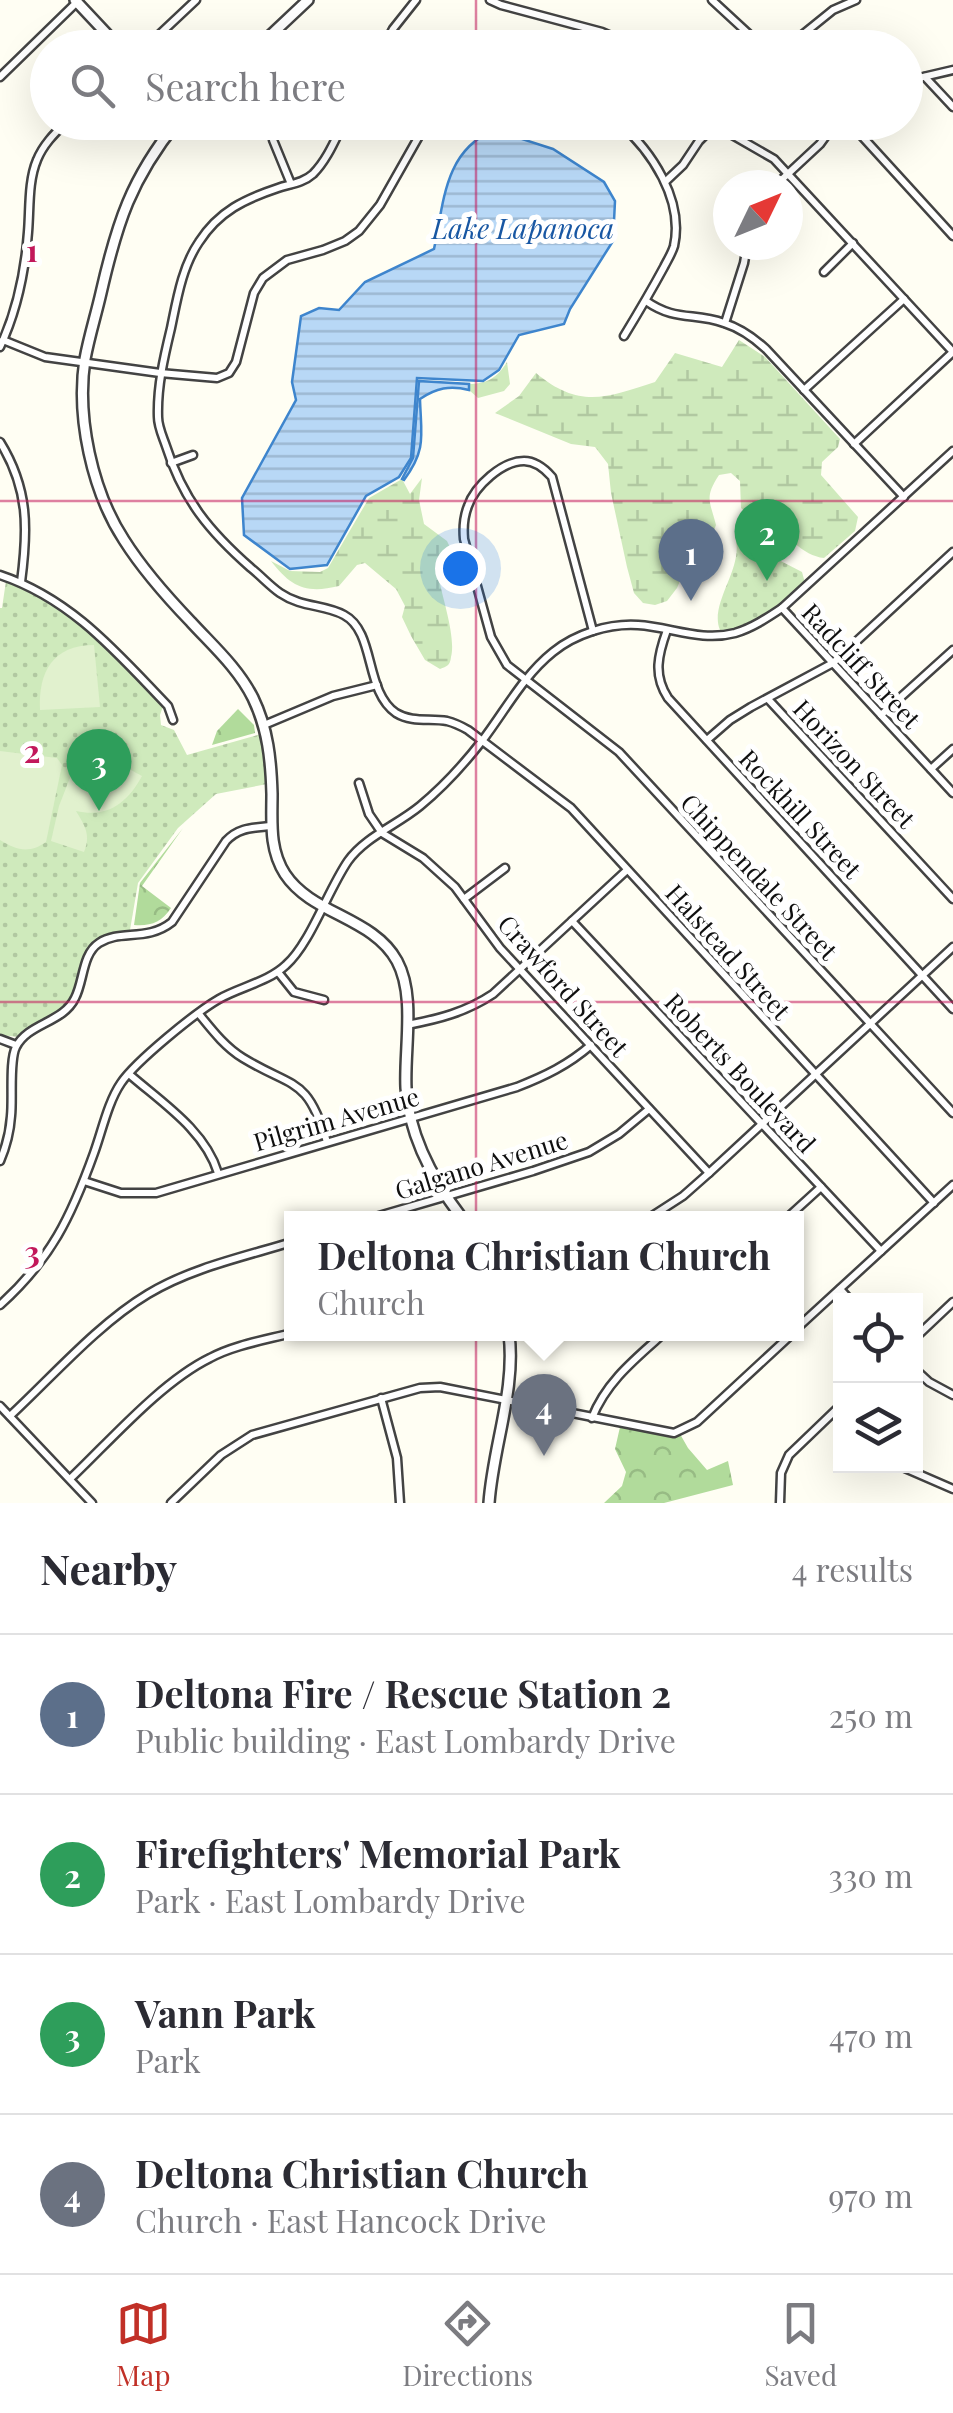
<!DOCTYPE html>
<html lang="en">
<head>
<meta charset="utf-8">
<style>
  body { margin:0; font-family:"Playfair Display",serif; background:#f2f2f3; color:#2b2b33 }
  .controls { position:absolute; right:30px; bottom:30px; display:grid; overflow:hidden; border-radius:0px; box-shadow:0 10px 40px #0002 }
  .controls button { width:90px; height:90px; display:grid; place-items:center; padding:0; border:0; border-bottom:2px solid #e1e1e2; background:#fff; color:#2b2b33; font:50px sans-serif }
  .compass { position:absolute; left:713px; top:170px; width:90px; height:90px; border-radius:50%; background:#fff; box-shadow:0 10px 40px #0002; rotate:47deg }
  .you { position:absolute; left:460px; top:568px; width:35px; height:35px; margin:-25px; border:8px solid #fff; border-radius:50%; background:#1a73e8; box-shadow:0 0 0 15px #1a73e833 }
  .badge { display:grid; place-items:center; width:65px; height:65px; border-radius:50%; background:#c13027; color:#fff; font-size:32px; font-weight:700 }
  .pin { position:absolute; translate:-50% -82px; filter:drop-shadow(0 2px 5px #0008) }
  .pin::after { content:''; position:absolute; top:52px; width:35px; height:30px; background:inherit; clip-path:polygon(0 0,100% 0,50% 100%) }
  .popup { position:absolute; left:284px; top:1211px; width:520px; height:130px; box-sizing:border-box; display:grid; place-content:center; border-radius:0px; background:#fff; filter:drop-shadow(0 2px 8px #0005); font-size:32px; white-space:nowrap; color:#7c7c81 }
  .popup b { font-size:38px; color:#2b2b33 }
  .popup::after { content:''; position:absolute; left:50%; top:100%; margin-left:-20px; border:20px solid transparent; border-top-color:#fff }
  .list { margin:0; padding:0; list-style:none }
  h2 { display:flex; justify-content:space-between; align-items:center; height:130px; margin:0; padding:0 40px; font-size:42px }
  h2 small { font-size:32px; font-weight:400; color:#7c7c81 }
  .list li { display:grid; grid-template-columns:65px 1fr auto; gap:30px; align-items:center; box-sizing:border-box; height:160px; padding:0 40px; border-top:2px solid #e1e1e2 }
  .list b { display:block; font-size:38px; white-space:nowrap }
  .list p { margin:0; font-size:32px; white-space:nowrap; color:#7c7c81 }
  .list em { font-size:32px; font-style:normal; color:#7c7c81 }
  .icon { flex:none; width:55px; height:55px; fill:none; stroke:currentColor; stroke-width:2; stroke-linecap:round; stroke-linejoin:round }
  .map { position:relative; flex:none; width:953px; height:1503px; overflow:hidden }
  .search { position:absolute; background:#fff; box-shadow:0 10px 40px #0002; left:30px; right:30px; top:30px; height:110px; display:flex; align-items:center; gap:25px; box-sizing:border-box; padding:0 35px; border-radius:55px; color:#7c7c81; font-size:38px }
  .sheet { height:770px; background:#fff }
  nav { display:flex; justify-content:space-around; align-items:center; box-sizing:border-box; height:140px; border-top:2px solid #e1e1e2; background:#fff; font-size:28px; color:#7c7c81 }
  nav a { display:grid; justify-items:center; gap:5px }
  nav .on { color:#c13027 }
  .map>svg:first-child { display:block }
  .forest { fill:url(#forest-crowns) }
  .wetland { fill:url(#wetland-marsh) }
  .park { fill:url(#park-dots) }
  .pitch { fill:#e1f1ce }
  .water { fill:url(#water-rules); stroke:#3e85cd; stroke-width:2.5 }
  .lines { fill:none; stroke-linecap:round; stroke-linejoin:round }
  .minor-casing { stroke:#434343; stroke-width:11 }
  .tertiary-casing { stroke:#434343; stroke-width:14 }
  .minor { stroke:#fff; stroke-width:6 }
  .tertiary { stroke:#fff; stroke-width:9 }
  .grid { fill:none; stroke:#c2185b; stroke-width:2.5; stroke-opacity:0.55 }
  .labels { text-anchor:middle; dominant-baseline:central; stroke-width:10; stroke-linejoin:round; paint-order:stroke }
  .street-label { font-size:25px; fill:#101010; stroke:#fff }
  .water-label { font-size:28px; font-style:italic; fill:#1857a3; stroke:#fff }
  .grid-label { font-size:32px; text-anchor:middle; font-weight:bold; fill:#c2185b; stroke:#fff; stroke-width:10; stroke-linejoin:round; paint-order:stroke }
</style>
</head>
<body>
<div class="map">
<svg width="953" height="1503" viewBox="0 0 953 1503">
  <defs>
    <pattern id="forest-crowns" width="20" height="18" patternUnits="userSpaceOnUse" patternTransform="scale(2.5)"><rect width="20" height="18" fill="#b1db9b"/><path d="M2 6a3 3 0 1 1 6 0M12 15a3 3 0 1 1 6 0" fill="none" stroke="#97bb84"/></pattern>
    <pattern id="wetland-marsh" width="20" height="14" patternUnits="userSpaceOnUse" patternTransform="scale(2.5)"><rect width="20" height="14" fill="#cfeabc"/><path d="M1 5h8M5 5V1M11 12h8M15 12V8" fill="none" stroke="#b1c8a1"/></pattern>
    <pattern id="park-dots" width="8" height="8" patternUnits="userSpaceOnUse" patternTransform="scale(2.5)"><rect width="8" height="8" fill="#cfeabc"/><path d="M2 2h.1M6 6h.1" fill="none" stroke="#b1c8a1" stroke-width="1.8" stroke-linecap="round"/></pattern>
    <pattern id="water-rules" width="6" height="5" patternUnits="userSpaceOnUse" patternTransform="scale(2.5)"><rect width="6" height="5" fill="#b8d8f6"/><path d="M0 2.5h6" fill="none" stroke="#9db8d2"/></pattern>
  </defs>
  <rect width="100%" height="100%" fill="#fffef3"/>
  <g class="forest">
    <polygon points="238,709 254,725 255,733 212,745 217,731"/>
    <path d="M183,828l-41,58 29,22c-10,15 -20,18 -37,17l6,-42z"/>
    <polygon points="620,1427 673,1436 680,1434 688,1448 707,1470 728,1461 733,1485 664,1503 604,1503 622,1486 626,1472 615,1449"/>
  </g>
  <g class="wetland">
    <path d="M739,340l26,17 75,82 -2,8 -16,15 -1,13 37,42 -3,14 -31,27c-21,-2 -40,-24 -52,-40l-22,-2 -9,-8 -1,-27 -9,-8 -12,2c-15,23 -9,26 -3,50l-2,5 -22,23 -15,35 -10,13 -12,4 -12,-2 -9,-10 -7,-26 -16,-74 -3,-29 -13,-17 -24,-3 -76,-31 24,-17 17,-23c43,36 70,25 119,9l20,-29 47,14z"/>
    <path d="M507,362l3,22 -6,7 -26,7 -9,-8v-6c18,0 28,-6 38,-22z"/>
    <path d="M422,478l-3,22 5,24 23,17 8,17 -16,21c4,21 17,59 12,78 -1,9 -4,9 -11,12l-15,-9 -14,-24 -9,-19 3,-11 -9,-17 -31,-26 -8,2 -18,21c-33,8 -48,1 -68,-25l19,10 30,1 8,-4 41,-70 33,-19 8,15z"/>
  </g>
  <g class="park">
    <path d="M754,530l15,2 5,9 1,17 27,14 3,11c-24,21 -51,46 -85,47 -11,-26 22,-60 16,-89z"/>
    <polygon points="6,581 50,603 98,638 163,706 160,715 161,725 174,730 187,755 261,734 266,757 267,784 216,794 178,828 138,883 130,930 98,940 86,953 71,998 62,1009 19,1037 0,1035 0,608 2,608"/>
  </g>
  <g class="pitch">
    <path d="M94,645l6,62 -60,3c-2,-38 13,-65 54,-65z"/>
    <path d="M91,748l51,28c-15,28 -35,42 -66,35 9,15 15,24 8,41l-33,-11 8,-35 21,-54z"/>
    <path d="M0,751l57,7 5,7 -16,77c-17,12 -30,8 -46,-2z"/>
  </g>
  <g class="water">
    <path d="M494,130l59,19 51,33 11,19 -2,40 -43,68 -6,15 -45,11 -20,35 -16,11 -66,-3 -6,80 -12,19 -33,19 -39,69 -37,4 -46,-34 -2,-37 54,-98 -4,-18 9,-66 18,-8 20,2 26,-28 69,-33c10,-47 10,-98 60,-119z"/>
    <path d="M419,381l50,3v6c-19,-5 -33,-2 -49,9 1,36 7,50 -16,81l-2,-1 11,-21z"/>
  </g>
  <g class="lines">
    <defs>
      <g id="minor">
        <polyline points="490,0 501,5 602,32 639,48"/>
        <polyline points="712,0 764,48"/>
        <polyline points="145,48 196,0"/>
        <polyline points="383,48 393,29 416,0"/>
        <polyline points="786,48 833,10 856,0"/>
        <polyline points="0,77 78,1"/>
        <polyline points="925,77 953,107"/>
        <polyline points="906,81 953,70"/>
        <path d="M344,122c-9,18 -17,38 -31,52 -10,9 -23,10 -35,14 -33,11 -59,23 -79,54 -17,25 -22,57 -28,86 -7,29 -14,59 -13,89 0,10 5,20 8,29 17,54 44,86 85,122 10,8 19,18 29,25 22,15 44,11 64,22 32,17 20,76 52,98 16,10 34,5 51,8 8,2 14,5 21,9l103,78 363,395"/>
        <path d="M618,122c34,29 66,78 56,124 -2,7 -7,15 -10,21 -13,24 -26,46 -40,69"/>
        <polyline points="720,122 734,136 774,159 953,352 854,444"/>
        <polyline points="849,122 953,236"/>
        <polyline points="273,140 291,184"/>
        <polyline points="665,182 683,165 699,141 718,122"/>
        <polyline points="776,185 820,144 836,122"/>
        <polyline points="824,272 853,243"/>
        <path d="M646,301c30,21 48,11 78,22 16,5 30,15 42,26l138,148"/>
        <polyline points="725,323 744,263 747,245"/>
        <polyline points="3,340 45,357 160,373 217,378 229,373 236,362 254,293 263,278 287,260 323,250 345,241 359,231 380,205 427,122"/>
        <path d="M0,347c17,-36 25,-75 28,-115 2,-23 0,-51 9,-72 6,-15 17,-26 29,-38"/>
        <polyline points="804,390 904,299"/>
        <path d="M0,442c29,47 28,87 21,140"/>
        <polyline points="171,463 193,455"/>
        <path d="M0,575c72,24 117,78 168,131l5,14"/>
        <polyline points="782,608 953,793"/>
        <path d="M667,630c-9,25 -14,45 1,68l285,311"/>
        <path d="M593,631l-41,-154c-7,-8 -16,-16 -28,-16 -22,0 -49,25 -56,45 -4,10 -5,22 -4,33l27,98 16,28 112,87 334,361"/>
        <polyline points="768,699 953,899"/>
        <polyline points="881,715 953,650"/>
        <polyline points="264,725 333,696 377,685"/>
        <polyline points="707,740 730,720 751,707 833,663 953,552"/>
        <polyline points="931,769 953,749"/>
        <polyline points="359,783 369,814 382,833 423,858 455,887 500,948 709,1173"/>
        <polyline points="464,899 505,868"/>
        <polyline points="572,921 881,1251"/>
        <polyline points="278,972 294,992 324,1000"/>
        <path d="M199,1014c13,16 26,33 44,44 51,31 64,18 84,84"/>
        <path d="M407,1025c32,-6 59,-13 86,-31l134,-124"/>
        <polyline points="0,1039 16,1045"/>
        <path d="M129,1074c32,28 76,56 89,99"/>
        <path d="M0,1161c6,-14 10,-30 11,-45 2,-17 -2,-56 5,-69 12,-24 47,-24 59,-49 9,-17 7,-44 24,-55 21,-14 48,-1 73,-21l54,-81c13,-14 27,-13 45,-15"/>
        <path d="M84,1181l37,12h35l361,-106c28,-11 51,-22 74,-42"/>
        <polyline points="372,1218 533,1171 589,1152 619,1134 649,1109"/>
        <polyline points="649,1218 683,1196 709,1173 953,947"/>
        <polyline points="787,1218 821,1187"/>
        <polyline points="840,1289 850,1300"/>
        <path d="M0,1305c51,-46 71,-88 94,-152 8,-22 14,-51 27,-70 15,-22 74,-70 98,-84 21,-12 49,-17 67,-34 24,-21 42,-75 62,-104 17,-24 49,-36 72,-55 23,-19 44,-42 62,-65 23,-30 41,-65 71,-89 22,-18 56,-29 85,-27 33,2 63,17 97,8 17,-5 32,-15 47,-25l171,-157"/>
        <polyline points="796,1329 953,1185"/>
        <polyline points="916,1337 953,1302"/>
        <polyline points="916,1370 929,1382 953,1395"/>
        <polyline points="381,1398 397,1458 400,1503"/>
        <polyline points="0,1406 92,1503"/>
        <path d="M10,1416c42,-39 88,-92 138,-122 43,-26 95,-37 144,-52"/>
        <path d="M592,1418c14,-36 43,-59 71,-84"/>
        <polyline points="900,1466 953,1489"/>
        <path d="M70,1479c40,-38 91,-97 140,-121 24,-13 55,-18 82,-25"/>
        <polyline points="171,1503 221,1455 252,1435 420,1388 440,1387 674,1433 697,1422 792,1334"/>
        <polyline points="780,1503 781,1473 789,1455 840,1406"/>
      </g>
      <g id="tertiary">
        <polyline points="75,0 120,48"/>
        <polyline points="257,48 308,0"/>
        <path d="M177,122c-46,57 -60,101 -76,171 -5,22 -12,44 -16,66 -9,58 7,132 39,181 19,30 43,57 67,82 22,24 47,46 62,76 15,31 18,62 19,96 0,28 -3,55 13,80 27,41 88,43 112,87 19,35 7,88 9,127 3,49 27,92 56,130"/>
        <path d="M489,1503c4,-57 27,-113 20,-169"/>
      </g>
    </defs>
    <use href="#minor" class="minor-casing"/>
    <use href="#tertiary" class="tertiary-casing"/>
    <use href="#minor" class="minor"/>
    <use href="#tertiary" class="tertiary"/>
  </g>
  <path class="grid" d="M476,0v48M476,122v1381M0,501h953M0,1002h953"/>
  <g class="labels">
    <g class="street-label">
      <text transform="translate(862 665) rotate(47)">Radcliff Street</text>
      <text transform="translate(855 763) rotate(47)">Horizon Street</text>
      <text transform="translate(801 813) rotate(47)">Rockhill Street</text>
      <text transform="translate(760 876) rotate(47)">Chippendale Street</text>
      <text transform="translate(729 951) rotate(48)">Halstead Street</text>
      <text transform="translate(564 985) rotate(48)">Crawford Street</text>
      <text transform="translate(741 1072) rotate(47)">Roberts Boulevard</text>
      <text transform="translate(336 1118) rotate(-16)">Pilgrim Avenue</text>
      <text transform="translate(481 1164) rotate(-17)">Galgano Avenue</text>
    </g>
    <g class="water-label">
      <text x="523" y="227">Lake Lapanoca</text>
    </g>
  </g>
  <g class="grid-label">
    <text x="32" y="262">1</text>
    <text x="32" y="763">2</text>
    <text x="32" y="1264">3</text>
  </g>
</svg>
<div class="controls">
<button><svg class="icon" aria-label="locate" viewBox="0 0 24 24"><circle cx="12" cy="12" r="6"/><path d="M12 2v4M12 18v4M2 12h4M18 12h4"/></svg></button>
<button><svg class="icon" aria-label="layers" viewBox="0 0 24 24"><path d="M12 4l9 5-9 5-9-5zM3 14l9 5 9-5"/></svg></button>
</div>
<svg class="compass" viewBox="-18 -18 36 36"><path d="M0-13l5 13h-10z" fill="#e53935"/><path d="M0 13l5-13h-10z" fill="#7c7c81"/></svg>
<div class="you"></div>
<div class="pin badge" style="left:691px;top:601px;background:#5c6f8a">1</div>
<div class="pin badge" style="left:767px;top:581px;background:#2e9e5b">2</div>
<div class="pin badge" style="left:99px;top:811px;background:#2e9e5b">3</div>
<div class="pin badge" style="left:544px;top:1456px;background:#6b7280">4</div>
<div class="popup"><b>Deltona Christian Church</b>Church</div>
<div class="search"><svg class="icon" aria-label="search" viewBox="0 0 24 24"><circle cx="10" cy="10" r="6"/><path d="M15 15l6 6"/></svg>Search here</div>
</div>
<section class="sheet">
<h2>Nearby<small>4 results</small></h2>
<ul class="list">
<li><span class="badge" style="background:#5c6f8a">1</span><div><b>Deltona Fire / Rescue Station 2</b><p>Public building · East Lombardy Drive</p></div><em>250 m</em></li>
<li><span class="badge" style="background:#2e9e5b">2</span><div><b>Firefighters' Memorial Park</b><p>Park · East Lombardy Drive</p></div><em>330 m</em></li>
<li><span class="badge" style="background:#2e9e5b">3</span><div><b>Vann Park</b><p>Park</p></div><em>470 m</em></li>
<li><span class="badge" style="background:#6b7280">4</span><div><b>Deltona Christian Church</b><p>Church · East Hancock Drive</p></div><em>970 m</em></li>
</ul>
</section>
<nav>
<a class="on"><svg class="icon" aria-label="map" viewBox="0 0 24 24"><path d="M3 6l6-2 6 2 6-2v14l-6 2-6-2-6 2zM9 4v14M15 6v14"/></svg>Map</a>
<a><svg class="icon" aria-label="directions" viewBox="0 0 24 24"><path d="M12 3l9 9-9 9-9-9zM9 14v-3h6M13 9l2 2-2 2"/></svg>Directions</a>
<a><svg class="icon" aria-label="saved" viewBox="0 0 24 24"><path d="M7 4h10v16l-5-4-5 4z"/></svg>Saved</a>
</nav>
</body>
</html>
